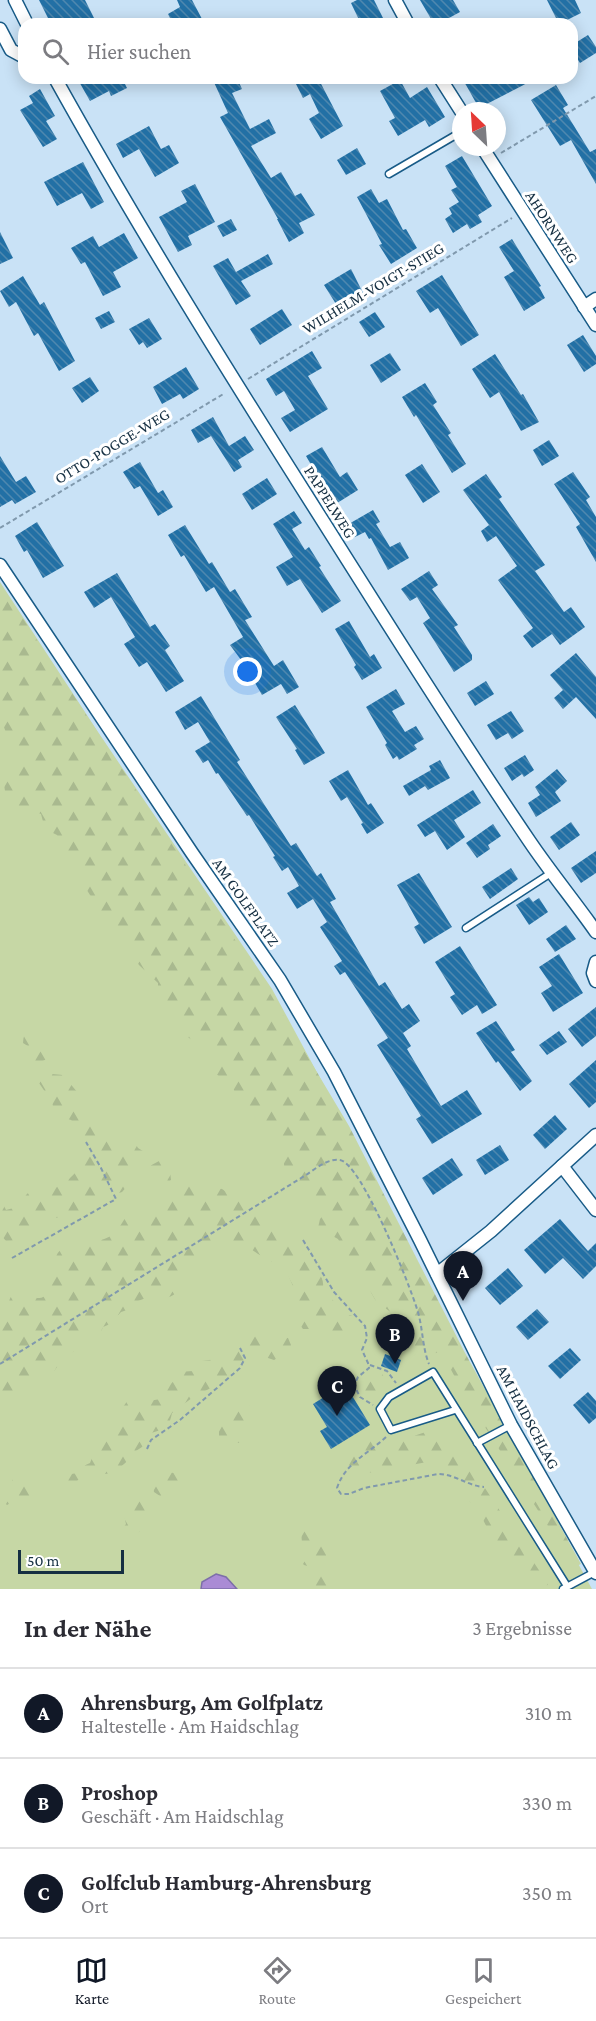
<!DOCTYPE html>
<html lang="de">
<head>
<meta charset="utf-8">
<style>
  body { margin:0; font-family:"Crimson Pro",serif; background:#f7f7f7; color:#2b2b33 }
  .compass { position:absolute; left:452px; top:102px; width:54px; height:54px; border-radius:50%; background:#fff; box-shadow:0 3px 15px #0003; rotate:335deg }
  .scale { position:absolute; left:18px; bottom:15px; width:106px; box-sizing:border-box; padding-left:6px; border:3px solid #152f42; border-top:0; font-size:16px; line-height:21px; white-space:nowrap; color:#152f42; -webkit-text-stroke:4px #fff; paint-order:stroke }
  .you { position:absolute; left:248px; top:672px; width:21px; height:21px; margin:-15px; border:4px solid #fff; border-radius:50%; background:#1a73e8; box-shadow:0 0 0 9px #1a73e833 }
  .badge { display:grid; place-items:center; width:39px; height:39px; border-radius:50%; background:#111827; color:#fff; font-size:20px; font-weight:700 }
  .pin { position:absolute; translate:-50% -50px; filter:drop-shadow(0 2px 3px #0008) }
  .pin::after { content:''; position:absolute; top:32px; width:21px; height:18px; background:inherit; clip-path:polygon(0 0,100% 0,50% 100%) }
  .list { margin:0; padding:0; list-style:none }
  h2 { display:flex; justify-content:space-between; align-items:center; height:78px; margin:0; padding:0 24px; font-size:26px }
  h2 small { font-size:20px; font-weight:400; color:#7c7c81 }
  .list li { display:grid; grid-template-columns:39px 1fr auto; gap:18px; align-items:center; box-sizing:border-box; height:90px; padding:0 24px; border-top:2px solid #e1e1e2 }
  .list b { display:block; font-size:22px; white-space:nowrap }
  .list p { margin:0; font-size:20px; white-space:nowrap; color:#7c7c81 }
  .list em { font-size:20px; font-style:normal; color:#7c7c81 }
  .icon { flex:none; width:33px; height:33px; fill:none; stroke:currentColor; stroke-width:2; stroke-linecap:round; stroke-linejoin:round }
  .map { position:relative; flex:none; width:596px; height:1589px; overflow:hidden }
  .search { position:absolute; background:#fff; box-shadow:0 3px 15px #0003; left:18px; right:18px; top:18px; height:66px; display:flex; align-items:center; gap:15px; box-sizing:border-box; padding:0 21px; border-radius:18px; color:#7c7c81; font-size:22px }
  .sheet { height:348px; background:#fff }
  nav { display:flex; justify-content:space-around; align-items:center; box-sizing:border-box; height:84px; border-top:2px solid #e1e1e2; background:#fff; font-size:16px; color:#7c7c81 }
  nav a { display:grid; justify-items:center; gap:3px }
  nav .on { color:#111827 }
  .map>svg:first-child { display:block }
  .green { fill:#c6d7a5 }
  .forest { fill:url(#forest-firs) }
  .water { fill:#aa8bd5; stroke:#7d6fa9; stroke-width:1.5 }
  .building { fill:url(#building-back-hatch) }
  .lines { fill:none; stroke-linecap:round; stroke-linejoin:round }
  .service-casing { stroke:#185b87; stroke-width:9 }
  .minor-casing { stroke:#185b87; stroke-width:15 }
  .path { stroke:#8099ad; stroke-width:2; stroke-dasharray:4.5 3; stroke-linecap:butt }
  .service { stroke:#fff; stroke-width:6 }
  .minor { stroke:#fff; stroke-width:12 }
  .labels { text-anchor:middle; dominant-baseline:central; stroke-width:6; stroke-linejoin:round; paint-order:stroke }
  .street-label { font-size:16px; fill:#152f42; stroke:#fff }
</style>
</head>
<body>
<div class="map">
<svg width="596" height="1589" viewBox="0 0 596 1589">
  <defs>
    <pattern id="forest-firs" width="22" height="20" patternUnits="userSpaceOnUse" patternTransform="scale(1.5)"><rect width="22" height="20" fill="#c6d7a5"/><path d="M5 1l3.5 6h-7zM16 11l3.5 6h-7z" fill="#a9b98f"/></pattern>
    <pattern id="building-back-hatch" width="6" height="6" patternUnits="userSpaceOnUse" patternTransform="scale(1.5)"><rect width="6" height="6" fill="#2270a5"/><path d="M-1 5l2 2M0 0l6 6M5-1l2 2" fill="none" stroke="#4f88af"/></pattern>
  </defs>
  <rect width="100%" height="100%" fill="#c9e2f6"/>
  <polygon class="green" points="0,582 98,732 272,989 354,1141 454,1337 592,1589 0,1589"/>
  <g class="forest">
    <path d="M0,584l268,406 81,136 115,225 117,213 -7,3 -110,-173 -23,-43 -19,7c-12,-11 -16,-18 -17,-35l-29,-22 -17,-29 -8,-8 -13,-25 -20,-11 2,-9 11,-12 -3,-10 -12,2 -7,-4 -10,-6 -14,-16 -5,-42 -8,-7 -9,-4 -10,-8 -8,-12 -9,-5 -4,-9 -20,-15 3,-14 -5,-11c-35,-8 -30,-23 -52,-45v-18l-19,-18 -9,-14 -4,-14 -8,-10 -12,-8 -16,-24 -7,-11 -4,-13 -17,-25 -5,-11 -12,-6 -4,-15 -8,-3 -12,2 -16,-22 -3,-20 5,-5 15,-4 -1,-9c-14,-11 -15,-22 -21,-37z"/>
    <path d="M24,1033c9,7 19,10 26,19l-3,7 -11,5 -9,-6 4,-10 -8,-5z"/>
    <path d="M52,1074l11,1 15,18v12l8,15 13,12 12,7 23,2 4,7 8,5v10l-18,12 2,8 -8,9 -21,7 -6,5 -16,8 -27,7 -26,21 -20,1 -6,-7v-32h2l4,8 15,-4 5,-11 7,-7 10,-1 8,3c17,-8 23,-15 34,-29l-1,-23 -5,-10 -8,-8 -9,-3 -8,-6 -2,-9 -13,-19 5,-8z"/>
    <polygon points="159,1161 169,1163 171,1180 166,1184 158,1182 154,1183 150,1180 148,1167"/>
    <path d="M196,1178l6,7 20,4 21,14 7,-2 8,11 3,11c13,-1 21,10 27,19l6,-1c9,8 31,33 29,45l14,20 8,4 3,5c7,0 14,8 16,14l-4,5 -5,2 -11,-3 -12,3 -16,-3 -3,-4h-10l-8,-11 4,-13 -1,-8 -10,-22 -8,-4 -7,-9h-6c-5,-7 -12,-9 -17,-14l-13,5c-5,-3 -8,-7 -12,-8 -12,-2 -35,15 -40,25 -1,4 -1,10 -2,14 -5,12 -22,19 -32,12l-13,5 -5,7 -12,4 -11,12 -7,3 -2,5 -23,7 -3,12 -9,5 -12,15h-14l-13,7 -3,9 -4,2 -3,4 -17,5v-88l8,-4c2,-11 6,-16 17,-18 7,8 15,16 23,4l-2,-15c2,-4 7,-7 8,-11 3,-6 0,-12 8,-17 18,-11 41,-1 56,-20 3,-4 5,-8 8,-12l11,-2 10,-5 24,-19 6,-1 12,-10z"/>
    <path d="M255,1336h6l8,8 13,-7 6,1 3,7 -2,6 -15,9 -6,-2 -4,-4h-7c-14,18 -38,30 -58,40 -9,4 -18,13 -27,19 -3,14 -6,16 -21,20 -1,10 -11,16 -19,20 -2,8 -17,20 -27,21 -3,0 -6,-2 -10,-3l-8,9 -7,-1 -10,6 -3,-1 -1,-6 5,-4 7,-1 1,-5 11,-5 2,-5 -5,-14 11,-7 12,-3 6,-11 8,-8 -1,-8 5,-7c7,2 7,-1 13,-2 7,0 10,4 18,1l3,-8 6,-2 1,-4 5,-4 4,-9 15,-1 9,-10 14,-2c4,-18 19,-10 32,-13l1,-6z"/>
    <path d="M377,1371l4,1 4,7 -9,12 -6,4 -11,-4c-4,-14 8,-15 18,-20z"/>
    <path d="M249,1405l5,4v7l-8,11 2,10 -1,5 -11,1 -7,-5 -10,-2v-11l12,-3c5,-9 7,-15 18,-17z"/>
    <path d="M429,1431l23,7 96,146 -3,5h-13l-38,-48 -14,-27 -36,-43 -6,-11 -76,14c-6,6 -3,12 -14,14l-5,-5c-4,-19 2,-41 26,-42 6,-1 12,3 19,2 13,-2 28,-8 41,-12z"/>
    <path d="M160,1471l14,2 7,9 -4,5 -1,7 -13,4 -9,-6c-2,-9 -1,-16 6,-21z"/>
    <path d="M17,1475c23,3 35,27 7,33l-7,-9 -10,6 -7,-7c8,-5 13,-6 12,-18z"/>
    <path d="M135,1491c4,9 11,12 15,21l-5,5 5,11 -27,10 -3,-6 6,-8 -2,-9 8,-4 -4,-13 1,-4z"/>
    <path d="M313,1525l4,3 5,-2 4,4c-1,20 0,42 8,59h-18l-5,-10 2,-6 -2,-6 -7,-2 -8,-9 6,-13 -1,-13 5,-4z"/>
  </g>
  <polygon class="water" points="216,1574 226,1577 237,1589 201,1589 202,1582"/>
  <g class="building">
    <polygon points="39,0 85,0 97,24 68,24 65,19 56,24 51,24"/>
    <polygon points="177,0 192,0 202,19 193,24 173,24 168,14 180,7"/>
    <polygon points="357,0 374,0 386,24 361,24 351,3"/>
    <polygon points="420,0 453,0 460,12 438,24 434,24"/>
    <polygon points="547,0 575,0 581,13 559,24"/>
    <polygon points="588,35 596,47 596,53 580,63 572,50 572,45"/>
    <polygon points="77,78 93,78 96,83 106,78 122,78 127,88 111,96 109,91 90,101"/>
    <polygon points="212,78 237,78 242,89 232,93 250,129 269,119 276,133 251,146 271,178 281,172 295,196 301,193 315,215 299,223 304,233 289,242 277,219 278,219 220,117 228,113"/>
    <polygon points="293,78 318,78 343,126 321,139 309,119 319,113 310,94 303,98"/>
    <polygon points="462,78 537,78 479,108"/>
    <polygon points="400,80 410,98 427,87 445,117 429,127 425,120 398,136 389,121 395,118 380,91"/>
    <polygon points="556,85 568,105 563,108 590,152 596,149 596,184 571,140 560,146 531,100"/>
    <polygon points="40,89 55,116 46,121 57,139 43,147 20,110 33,103 29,96"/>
    <polygon points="149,126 161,149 169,145 179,163 155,177 139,149 123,158 116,144"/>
    <polygon points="357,148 366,164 346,175 337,160"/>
    <polygon points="462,156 492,206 478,215 482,222 470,229 467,224 453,233 445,219 452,214 449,208 459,202 451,190 457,187 445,166"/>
    <polygon points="83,162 104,202 91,209 82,193 57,206 44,182"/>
    <polygon points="195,184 215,222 188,236 192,245 178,252 159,217 187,202 181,191"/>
    <polygon points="371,189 379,203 387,199 403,230 406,229 417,248 391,264 379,245 382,244 357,197"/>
    <polygon points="231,219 237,230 223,237 217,226"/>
    <polygon points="0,232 13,258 0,264"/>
    <polygon points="124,233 138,258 113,272 121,287 103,296 85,262 81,264 71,248 93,236 99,247"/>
    <polygon points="512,239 541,286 539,287 545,298 524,311 504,277 514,271 499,247"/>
    <polygon points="268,254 273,264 241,281 251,296 236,305 213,266 228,258 236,272"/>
    <polygon points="351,269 364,295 347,305 343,299 336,304 324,285"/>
    <polygon points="442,275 479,335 461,346 438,308 430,313 416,291"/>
    <polygon points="23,276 40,305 44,302 75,361 59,371 38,333 34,336 16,302 9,307 0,291"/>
    <polygon points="282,309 292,325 260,345 250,329"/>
    <polygon points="109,311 115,322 101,329 95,318"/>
    <polygon points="375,312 385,327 369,337 359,322"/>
    <polygon points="149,318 162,339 147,348 143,342 139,345 129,329"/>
    <polygon points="583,335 596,356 596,364 584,372 567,345"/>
    <polygon points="312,351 322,368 308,376 328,409 290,432 281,418 295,410 284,391 276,396 266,379"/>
    <polygon points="390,353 401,370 381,383 370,365"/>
    <polygon points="495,354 521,395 523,394 539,422 521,431 499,392 490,398 472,369"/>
    <polygon points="186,367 199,389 183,399 180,394 162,404 153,387"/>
    <polygon points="90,377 99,391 82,403 72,388"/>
    <polygon points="425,383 437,402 433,405 451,433 448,435 466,464 452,473 416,415 414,417 402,397"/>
    <polygon points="213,417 229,446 245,436 254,450 238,460 242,467 234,472 211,436 198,443 191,430"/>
    <polygon points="549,440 559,456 542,466 533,450"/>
    <polygon points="322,447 340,477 347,472 358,490 334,505 306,456"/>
    <polygon points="0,456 16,482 26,476 36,492 15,504 12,500 0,507"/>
    <polygon points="140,462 158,493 163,490 173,507 158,516 140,486 134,489 123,472"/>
    <polygon points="422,464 440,492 423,503 405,475"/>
    <polygon points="573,472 590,497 586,500 596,517 596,562 576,527 580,524 554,484"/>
    <polygon points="486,474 502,497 499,499 545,565 535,571 564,612 571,607 585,627 560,645 552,634 532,648 523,636 533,628 498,580 517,566 496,536 487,542 481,531 489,525 463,490"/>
    <polygon points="267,478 277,494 252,510 242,494"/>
    <polygon points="373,510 380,522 376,524 390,547 400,542 409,558 388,570 371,538 369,539 365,532 355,537 347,525"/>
    <polygon points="294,511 302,523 292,529 305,550 309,547 321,566 319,567 341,601 322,613 300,579 287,586 276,567 293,557 273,524"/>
    <polygon points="37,522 64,566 43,578 27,550 24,552 15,536"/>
    <polygon points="185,525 209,564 212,562 230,592 235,589 252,617 245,620 274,666 283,660 299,687 287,694 281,684 262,695 244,664 230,645 243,637 214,587 206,592 184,555 181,557 168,535"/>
    <polygon points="429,571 438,585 432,589 458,625 454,627 472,655 472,660 454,672 423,623 430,618 417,597 410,601 401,589"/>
    <polygon points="117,573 150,627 155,624 170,646 165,650 184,681 166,692 147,662 139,667 124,644 135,637 111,597 94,608 84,592"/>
    <polygon points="349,621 370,657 374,654 382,668 362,680 354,667 356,665 335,629"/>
    <polygon points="576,653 596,677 596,719 576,697 563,709 554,698 563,690 550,675"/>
    <polygon points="486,681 494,694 475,706 467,693"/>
    <polygon points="396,689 405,704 392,711 405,732 416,726 424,739 414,745 417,749 399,760 397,756 393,759 385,745 387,743 366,707"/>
    <polygon points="201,696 240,760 237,762 291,846 296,843 317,876 321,873 336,899 330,902 379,986 385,982 402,1009 409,1004 420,1021 403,1033 411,1046 407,1049 441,1106 467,1090 482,1114 432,1144 416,1119 421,1116 377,1045 388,1038 345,972 340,975 334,966 342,961 320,927 327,922 313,899 297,909 287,893 299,886 288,867 282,871 273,857 275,856 249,815 247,816 218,773 216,774 208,760 203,763 195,751 210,742 198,722 185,730 175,712"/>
    <polygon points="295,705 325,753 304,765 295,750 297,749 276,717"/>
    <polygon points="511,711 524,731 512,739 508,733 496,740 487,725"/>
    <polygon points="525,755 534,770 524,777 522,774 512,781 504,768"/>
    <polygon points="440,760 450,778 428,790 425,786 409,796 403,786 431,770 429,766"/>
    <polygon points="557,769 567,781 555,792 561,801 536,817 528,803 540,795 535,787"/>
    <polygon points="348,770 368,805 371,803 384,823 367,834 361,824 363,823 347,797 341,801 329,781"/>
    <polygon points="473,790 481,803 454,820 465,837 447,850 435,831 425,837 417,825"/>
    <polygon points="571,822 580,835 559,850 550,837"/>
    <polygon points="493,824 501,836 488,845 490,849 477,858 466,843"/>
    <polygon points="596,851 596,873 581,883 571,868"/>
    <polygon points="511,868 518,879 490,899 482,887"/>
    <polygon points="419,873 452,927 424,944 414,927 419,924 397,885"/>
    <polygon points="529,897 533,902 539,898 548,912 529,925 516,905"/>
    <polygon points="566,925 576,939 555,952 546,939"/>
    <polygon points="460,946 497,1005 482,1014 477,1005 462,1015 450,997 455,994 435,962"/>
    <polygon points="559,954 583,993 553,1012 541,993 552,986 539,967"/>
    <polygon points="596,1007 596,1036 582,1047 568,1029"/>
    <polygon points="496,1021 515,1050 511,1052 532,1081 520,1091 498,1061 496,1063 476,1033"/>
    <polygon points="559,1031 567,1042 547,1055 539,1045"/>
    <polygon points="596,1060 596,1102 589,1108 569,1084"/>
    <polygon points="555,1115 567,1129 545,1149 533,1135"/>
    <polygon points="500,1145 509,1160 485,1175 476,1160"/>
    <polygon points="452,1158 463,1175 433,1195 422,1178"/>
    <polygon points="560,1219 588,1251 596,1243 596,1266 583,1279 563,1258 545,1274 524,1250"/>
    <polygon points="508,1268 523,1286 500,1305 485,1288"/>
    <polygon points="537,1309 549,1322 528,1340 516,1327"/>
    <polygon points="570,1348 581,1360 560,1379 548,1366"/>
    <polygon points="385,1354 401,1360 397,1372 381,1366"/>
    <polygon points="345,1384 370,1425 331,1449 320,1431 327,1427 313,1404"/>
    <polygon points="588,1392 596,1401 596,1418 589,1424 573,1405"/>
  </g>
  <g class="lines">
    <defs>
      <g id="service">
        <polyline points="389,174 461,132"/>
        <polyline points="466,928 551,873"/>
        <polyline points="455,1410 391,1430 380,1409 389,1397 433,1372 567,1586"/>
        <polyline points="477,1443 511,1425"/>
        <polyline points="563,1589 595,1572"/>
      </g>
      <g id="minor">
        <polyline points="15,0 27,24"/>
        <polyline points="395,0 408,24"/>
        <polyline points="0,29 11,50 24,57"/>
        <path d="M55,78c85,153 177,300 271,448 67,106 133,212 204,316 21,31 45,60 66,90"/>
        <polyline points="440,78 461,111"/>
        <polyline points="482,147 596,325"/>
        <polyline points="584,307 596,299"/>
        <polyline points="0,565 192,853 280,980 334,1072 420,1240 511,1425 596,1573"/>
        <polyline points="596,962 593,973 596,981"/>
        <polyline points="562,1166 596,1210"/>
        <polyline points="437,1274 491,1231 596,1135"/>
      </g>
    </defs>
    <use href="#service" class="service-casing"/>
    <use href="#minor" class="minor-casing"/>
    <g class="path">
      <polyline points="501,153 596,96"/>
      <polyline points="248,379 512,218"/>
      <polyline points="0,528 225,393"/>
      <polyline points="303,1240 334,1292 365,1326 367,1338 362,1350 368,1363 369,1368 358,1377 354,1385 360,1397 373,1405"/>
      <polyline points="12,1258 116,1199 101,1168 86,1142"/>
      <path d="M0,1364l306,-189c9,-6 22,-17 34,-15 22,4 70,126 77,149 6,18 5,38 12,55"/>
      <polyline points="370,1365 387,1371 396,1383"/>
      <path d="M386,1437c-18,17 -41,26 -49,51l4,6h8l15,-6 74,-14c17,0 30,12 46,13"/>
      <polyline points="147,1449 151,1440 180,1420 240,1368 245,1358 240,1348"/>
    </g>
    <use href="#service" class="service"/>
    <use href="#minor" class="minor"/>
  </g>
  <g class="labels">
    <g class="street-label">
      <text transform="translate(552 227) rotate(57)">AHORNWEG</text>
      <text transform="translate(373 288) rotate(-31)">WILHELM-VOIGT-STIEG</text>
      <text transform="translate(112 446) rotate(-31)">OTTO-POGGE-WEG</text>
      <text transform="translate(330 502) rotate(58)">PAPPELWEG</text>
      <text transform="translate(246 902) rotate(55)">AM GOLFPLATZ</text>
      <text transform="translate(528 1417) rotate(62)">AM HAIDSCHLAG</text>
    </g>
  </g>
</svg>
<svg class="compass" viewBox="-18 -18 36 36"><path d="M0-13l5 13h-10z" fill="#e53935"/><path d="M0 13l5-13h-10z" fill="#7c7c81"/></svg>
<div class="scale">50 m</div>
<div class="you"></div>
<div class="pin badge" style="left:463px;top:1301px">A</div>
<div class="pin badge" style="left:395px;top:1364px">B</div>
<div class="pin badge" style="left:337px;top:1416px">C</div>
<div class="search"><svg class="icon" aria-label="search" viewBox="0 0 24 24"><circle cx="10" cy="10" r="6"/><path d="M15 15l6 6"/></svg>Hier suchen</div>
</div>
<section class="sheet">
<h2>In der Nähe<small>3 Ergebnisse</small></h2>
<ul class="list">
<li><span class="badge">A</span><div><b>Ahrensburg, Am Golfplatz</b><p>Haltestelle · Am Haidschlag</p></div><em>310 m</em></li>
<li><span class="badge">B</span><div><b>Proshop</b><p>Geschäft · Am Haidschlag</p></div><em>330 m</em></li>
<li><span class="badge">C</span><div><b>Golfclub Hamburg-Ahrensburg</b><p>Ort</p></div><em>350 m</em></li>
</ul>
</section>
<nav>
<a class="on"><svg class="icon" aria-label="map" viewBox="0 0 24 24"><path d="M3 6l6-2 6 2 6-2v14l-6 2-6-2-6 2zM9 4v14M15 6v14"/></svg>Karte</a>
<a><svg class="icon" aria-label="directions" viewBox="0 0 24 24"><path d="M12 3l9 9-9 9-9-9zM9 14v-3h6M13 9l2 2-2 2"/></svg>Route</a>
<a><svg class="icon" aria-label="saved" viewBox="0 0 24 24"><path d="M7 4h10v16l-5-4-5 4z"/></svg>Gespeichert</a>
</nav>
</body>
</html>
